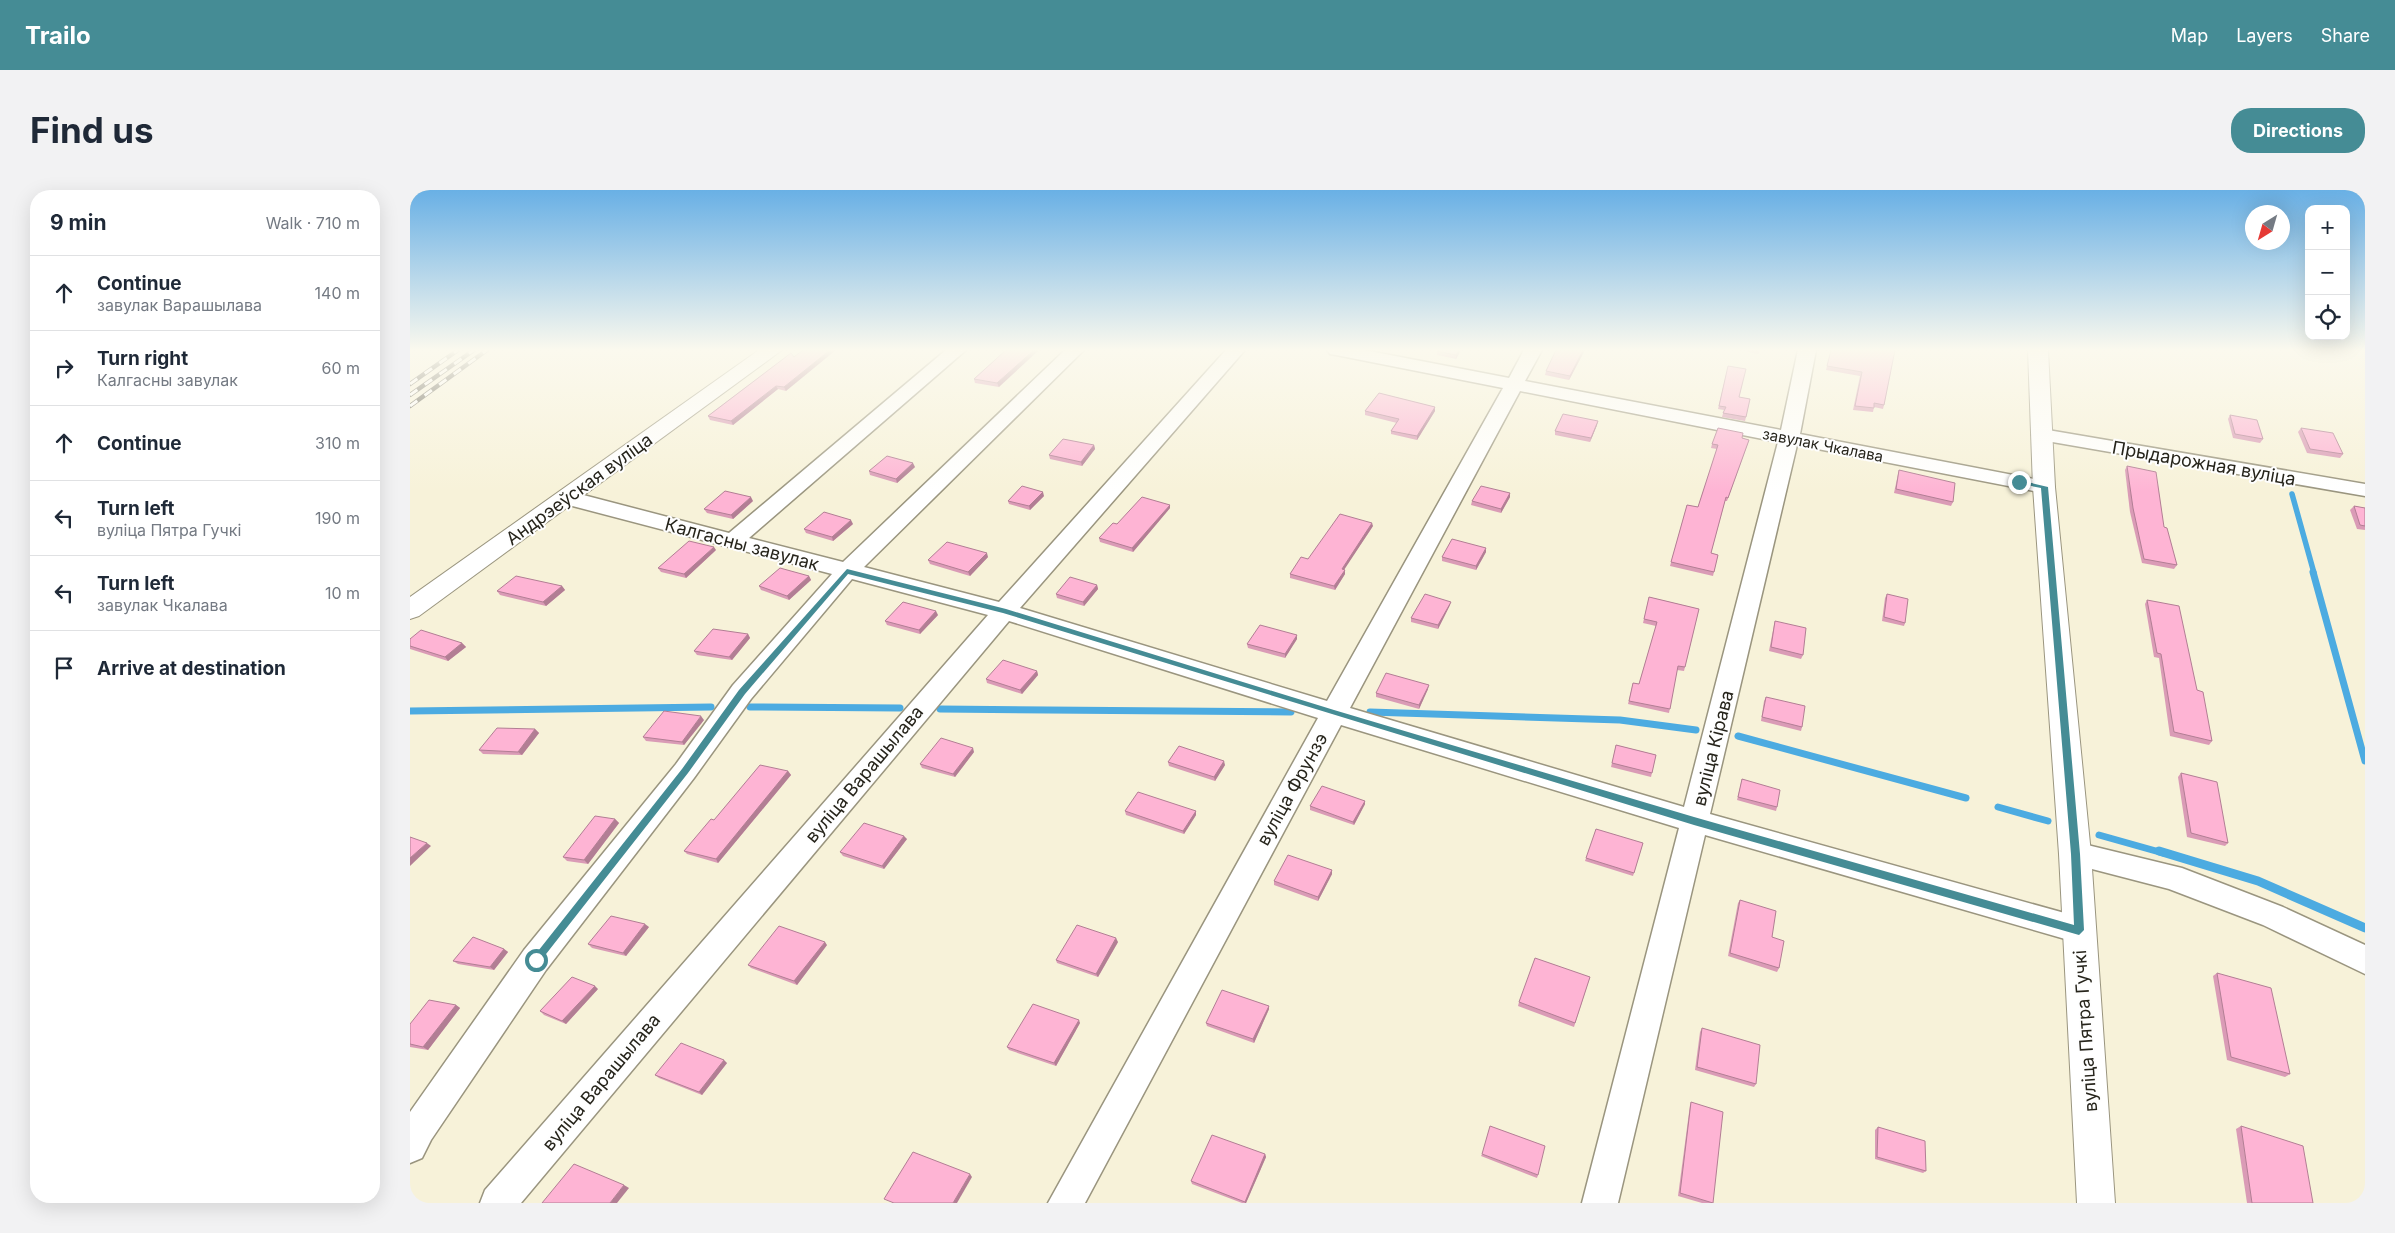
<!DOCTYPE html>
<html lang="en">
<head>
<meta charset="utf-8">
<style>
  body { margin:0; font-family:Inter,sans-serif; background:#f2f2f3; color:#1f2937 }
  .controls { position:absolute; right:15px; top:15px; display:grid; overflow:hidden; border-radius:10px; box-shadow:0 5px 20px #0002 }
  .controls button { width:45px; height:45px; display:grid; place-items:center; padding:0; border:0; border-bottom:1px solid #e0e1e3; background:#fff; color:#1f2937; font:25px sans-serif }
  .compass { position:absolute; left:1835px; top:15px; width:45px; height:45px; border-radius:50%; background:#fff; box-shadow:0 5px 20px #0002; rotate:217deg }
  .stop { position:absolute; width:15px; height:15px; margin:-11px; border:4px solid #458c95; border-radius:50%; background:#fff }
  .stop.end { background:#458c95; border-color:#fff; box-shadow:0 1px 5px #0008 }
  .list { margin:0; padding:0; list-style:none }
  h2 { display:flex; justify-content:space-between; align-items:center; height:65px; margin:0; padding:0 20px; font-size:21px }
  h2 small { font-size:16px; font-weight:400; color:#747a83 }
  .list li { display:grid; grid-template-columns:32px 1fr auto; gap:15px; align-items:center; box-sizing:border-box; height:75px; padding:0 20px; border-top:1px solid #e0e1e3 }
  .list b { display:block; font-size:19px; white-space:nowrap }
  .list p { margin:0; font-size:16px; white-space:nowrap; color:#747a83 }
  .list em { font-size:16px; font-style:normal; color:#747a83 }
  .icon { flex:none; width:28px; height:28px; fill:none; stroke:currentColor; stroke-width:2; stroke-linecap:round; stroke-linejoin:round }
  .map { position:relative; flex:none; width:1955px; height:1013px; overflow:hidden; border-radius:20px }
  header { display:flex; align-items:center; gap:30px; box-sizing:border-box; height:70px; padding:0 25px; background:#458c95; color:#fff }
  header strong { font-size:24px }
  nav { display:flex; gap:28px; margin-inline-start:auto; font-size:18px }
  .intro { display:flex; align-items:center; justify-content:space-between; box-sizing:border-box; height:120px; padding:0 30px }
  h1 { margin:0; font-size:35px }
  .button { padding:12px 22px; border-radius:20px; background:#458c95; color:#fff; font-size:18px; font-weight:700 }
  main { display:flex; gap:30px; padding:0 30px }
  aside { flex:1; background:#fff; border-radius:20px; box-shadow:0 5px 20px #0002 }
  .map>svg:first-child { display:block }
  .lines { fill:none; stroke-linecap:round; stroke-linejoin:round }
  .stream-far2 { stroke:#4cabe1; stroke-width:5.5 }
  .stream-far1 { stroke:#4cabe1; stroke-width:7 }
  .stream { stroke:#4cabe1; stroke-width:9 }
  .street-casing { stroke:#9a957f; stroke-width:3 }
  .secondary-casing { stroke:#9a957f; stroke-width:2 }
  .street { fill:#fff; fill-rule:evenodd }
  .secondary { fill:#fff; fill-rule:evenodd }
  .rail-casing { stroke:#514e42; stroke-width:4.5 }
  .rail { stroke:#fefefe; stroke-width:3; stroke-dasharray:9; stroke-linecap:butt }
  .wall { fill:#da9bb6 }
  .shaded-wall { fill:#b27e94 }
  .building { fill:#feb4d4; stroke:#b27e94 }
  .route { fill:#458c95 }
  .labels { text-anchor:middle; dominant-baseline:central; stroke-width:4; stroke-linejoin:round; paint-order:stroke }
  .far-street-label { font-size:15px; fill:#26241b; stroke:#fefefe }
  .street-label { font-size:18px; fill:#26241b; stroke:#fefefe }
</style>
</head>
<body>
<header>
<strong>Trailo</strong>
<nav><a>Map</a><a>Layers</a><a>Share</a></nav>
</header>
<div class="intro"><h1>Find us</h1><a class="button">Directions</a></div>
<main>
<aside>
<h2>9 min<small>Walk · 710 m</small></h2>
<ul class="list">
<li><svg class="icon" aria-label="ahead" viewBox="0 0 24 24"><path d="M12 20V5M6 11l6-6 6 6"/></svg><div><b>Continue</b><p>завулак Варашылава</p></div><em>140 m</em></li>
<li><svg class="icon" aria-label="right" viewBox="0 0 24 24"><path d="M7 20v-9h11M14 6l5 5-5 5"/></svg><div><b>Turn right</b><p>Калгасны завулак</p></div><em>60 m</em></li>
<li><svg class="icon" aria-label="ahead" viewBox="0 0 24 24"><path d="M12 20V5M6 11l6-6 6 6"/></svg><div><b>Continue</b></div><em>310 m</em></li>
<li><svg class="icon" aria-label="left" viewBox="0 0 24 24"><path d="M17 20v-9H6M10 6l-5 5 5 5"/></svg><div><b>Turn left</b><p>вуліца Пятра Гучкі</p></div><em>190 m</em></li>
<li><svg class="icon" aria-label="left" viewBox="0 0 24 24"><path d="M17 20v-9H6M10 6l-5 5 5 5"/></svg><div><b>Turn left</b><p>завулак Чкалава</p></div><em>10 m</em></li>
<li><svg class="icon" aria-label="arrive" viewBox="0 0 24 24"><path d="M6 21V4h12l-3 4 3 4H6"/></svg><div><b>Arrive at destination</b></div></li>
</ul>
</aside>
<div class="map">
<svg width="1955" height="1013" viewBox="0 0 1955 1013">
  <rect width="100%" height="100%" fill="#f7f2d9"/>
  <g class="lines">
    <polyline class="stream-far2" points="1882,304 1904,383"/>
    <g class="stream-far1">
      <polyline points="1903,382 1955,571"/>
      <polyline points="340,517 490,518"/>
      <polyline points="530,519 881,522"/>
      <polyline points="0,521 301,517"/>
      <polyline points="960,522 1210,530 1286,540"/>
      <polyline points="1328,546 1556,608"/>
      <polyline points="1588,617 1638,631"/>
      <polyline points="1689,645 1753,663"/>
    </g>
    <polyline class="stream" points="1749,661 1848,691 1955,738"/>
    <defs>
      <g id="street">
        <path d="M536,160h20l-217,188 94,24 222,-212h19l-220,217 135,35 227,-252h19l-225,258 307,93 176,-313 -167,-33 -6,-1 -3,-4h37l145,28 15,-28h18l-17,31 256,49 17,-80h18l-16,84 244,47 7,2 3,4 -3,4 -7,2 -247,-48 -87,369 369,103 11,4 4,9 -4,9 -11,4 -374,-108 -87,368h-36l97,-375 -338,-103 -256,478h-37l270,-485 -309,-97 -488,582h-41l5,-13 503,-575 -136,-36 -101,120 -57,79 -148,192 -115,170 -9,18 -12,5v-51l114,-162 152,-186 57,-79 99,-111 -271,-71 -3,-5 3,-5 7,-2 161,42zM1110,201l258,51 -94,365 -334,-99z"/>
        <polygon points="1632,239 1955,294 1955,306 1625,249 1622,245 1625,241"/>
        <polygon points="1665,652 1772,678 1873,717 1955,755 1955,784 1853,735 1759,699 1655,672 1651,664 1655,656"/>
      </g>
      <g id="secondary">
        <polygon points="349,160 372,160 9,426 0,429 0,407"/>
        <polygon points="1618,160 1638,160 1645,297 1681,664 1705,1013 1667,1013 1649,664 1623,297"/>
      </g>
    </defs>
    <use href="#street" class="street-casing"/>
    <use href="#secondary" class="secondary-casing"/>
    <use href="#street" class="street"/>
    <use href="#secondary" class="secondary"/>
    <defs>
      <g id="rail">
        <polyline points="0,194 48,160"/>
        <polyline points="0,205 64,160"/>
        <polyline points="0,216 77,160"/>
      </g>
    </defs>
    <use href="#rail" class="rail-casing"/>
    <use href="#rail" class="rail"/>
  </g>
  <g class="wall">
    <polygon points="596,160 589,197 565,193 564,189"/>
    <polygon points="1051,160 1046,169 1027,165 1027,161"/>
    <polygon points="1175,160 1159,190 1135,185 1136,181"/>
    <polygon points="1330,160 1350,160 1348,164"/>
    <polygon points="1421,160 1485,160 1474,215 1473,219 1464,217 1463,222 1443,220 1450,186 1416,180"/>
    <polygon points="381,163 376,201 368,199 323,235 300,230 298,226"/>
    <polygon points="1318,176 1336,227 1335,231 1312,227 1314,220 1308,219"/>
    <polygon points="955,221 1025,221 1007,250 981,244 981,241 987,233 955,225"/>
    <polygon points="1820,225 1853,249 1850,253 1823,248 1818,229"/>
    <polygon points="1187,235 1180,252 1145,245 1145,241"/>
    <polygon points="1891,238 1933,264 1930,268 1897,263 1888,242"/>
    <polygon points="1332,248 1339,250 1317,311 1315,311 1301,363 1308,365 1303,386 1260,376 1277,315 1288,317 1307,259 1301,258 1302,254"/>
    <polygon points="684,255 685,259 672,276 640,269 639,265"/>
    <polygon points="1717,276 1767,375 1764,379 1732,373 1720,322 1715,280"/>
    <polygon points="505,277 487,293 460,285 459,281"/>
    <polygon points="1489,280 1543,312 1541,316 1484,303 1488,284"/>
    <polygon points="1100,303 1100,307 1091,323 1061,315 1062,311"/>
    <polygon points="634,306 620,320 599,314 598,311"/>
    <polygon points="343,311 323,329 297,323 294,319"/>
    <polygon points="1944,316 1955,318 1955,340 1947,339 1940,320"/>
    <polygon points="760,318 723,362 690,352 689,348 707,334"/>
    <polygon points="443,334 423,351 396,343 394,339"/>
    <polygon points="963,336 934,379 935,384 925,400 880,388 880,384 898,369"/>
    <polygon points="306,360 276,388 251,382 248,378"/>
    <polygon points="1076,362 1066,380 1032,371 1032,367"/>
    <polygon points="578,367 560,386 520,374 518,370"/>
    <polygon points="399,386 401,390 379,410 351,400 349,396"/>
    <polygon points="687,395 688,399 674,416 647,408 646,404"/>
    <polygon points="152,396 155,400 136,416 90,405 87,401"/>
    <polygon points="1477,404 1495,433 1494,436 1472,431 1475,408"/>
    <polygon points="1239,407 1289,419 1274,481 1267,480 1259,523 1218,514 1223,493 1229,494 1246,436 1233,433"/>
    <polygon points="1737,410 1787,500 1802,551 1799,555 1760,546 1749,468 1744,467 1735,414"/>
    <polygon points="1040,415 1028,439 1001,432 1001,428"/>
    <polygon points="528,425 510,444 477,435 475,431"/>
    <polygon points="1365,431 1393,465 1391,469 1359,461 1364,435"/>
    <polygon points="338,444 340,448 322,470 287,465 284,461"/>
    <polygon points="0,449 52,453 56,457 38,471 0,459"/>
    <polygon points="887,449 875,468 838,458 837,454"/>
    <polygon points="627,481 628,485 612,504 577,493 576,489"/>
    <polygon points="1018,499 1009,519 966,507 966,503"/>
    <polygon points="1356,507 1392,537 1391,541 1351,531 1354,511"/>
    <polygon points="294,530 274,555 236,551 233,547"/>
    <polygon points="125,539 129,543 112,565 73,564 69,560"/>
    <polygon points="1206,555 1246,565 1241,587 1201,577"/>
    <polygon points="564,562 545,587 512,578 510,574"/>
    <polygon points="758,572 815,575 805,591 759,576"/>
    <polygon points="378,581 381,585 308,673 277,664 274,661 304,630"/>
    <polygon points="1771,583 1818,653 1815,656 1777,647 1768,587"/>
    <polygon points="1332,589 1367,617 1366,621 1327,610"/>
    <polygon points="955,611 955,614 944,635 900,620 900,616"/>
    <polygon points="715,621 786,621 786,625 774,644 716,625"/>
    <polygon points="205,629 209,633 178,674 157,671 153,667"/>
    <polygon points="497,649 474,679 433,666 430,662"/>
    <polygon points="1233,653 1223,686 1175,671 1176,668"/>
    <polygon points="922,680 922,684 908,711 864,695 864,691"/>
    <polygon points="1330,710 1362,747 1369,778 1367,782 1318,766 1328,713"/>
    <polygon points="239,737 216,766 182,758 178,754"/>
    <polygon points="708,752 688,787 647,773 646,770"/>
    <polygon points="417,755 387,795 341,778 338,775"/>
    <polygon points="94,759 98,762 84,780 48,774 43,771"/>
    <polygon points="1807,783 1880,884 1875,887 1817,870 1803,786"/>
    <polygon points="1180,787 1164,837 1108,816 1109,812"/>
    <polygon points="188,799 156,834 134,825 130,821"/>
    <polygon points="46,815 50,818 18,860 0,857 0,834"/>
    <polygon points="859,816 859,819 844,853 797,836 796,833"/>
    <polygon points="670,833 646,876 599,860 597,857"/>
    <polygon points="1292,838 1346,894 1344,897 1285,880 1290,842"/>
    <polygon points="317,873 292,905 249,888 245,885"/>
    <polygon points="1281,912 1303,1013 1292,1013 1268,1006 1280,915"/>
    <polygon points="1831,936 1903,1013 1837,1013 1826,939"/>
    <polygon points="1468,937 1516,981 1513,983 1465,969 1465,940"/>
    <polygon points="855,964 856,967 836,1013 832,1013 782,994 781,991"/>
    <polygon points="1072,964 1128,985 1127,988 1071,966"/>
  </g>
  <g class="shaded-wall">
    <polygon points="420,160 426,160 376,201 374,197"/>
    <polygon points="624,160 629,160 589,197 587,193"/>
    <polygon points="1049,160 1051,160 1046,169 1046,165"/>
    <polygon points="1173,160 1175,160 1159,190 1160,186"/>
    <polygon points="366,196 368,199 323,235 321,231"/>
    <polygon points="1025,217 1025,221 1007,250 1007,246"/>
    <polygon points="1188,231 1187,235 1180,252 1181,248"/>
    <polygon points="684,255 685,259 672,276 671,272"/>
    <polygon points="503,273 505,277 487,293 486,289"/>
    <polygon points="633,302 634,306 620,320 619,316"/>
    <polygon points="1100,303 1100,307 1091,323 1091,319"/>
    <polygon points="341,307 343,311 323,329 321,325"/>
    <polygon points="760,315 760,318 723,362 722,358"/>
    <polygon points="441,330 443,334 423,351 422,347"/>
    <polygon points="962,333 963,336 932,383 932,379"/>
    <polygon points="304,357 306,360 276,388 274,384"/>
    <polygon points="1076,358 1076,362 1066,380 1066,376"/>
    <polygon points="577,363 578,367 560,386 558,382"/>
    <polygon points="935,380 935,384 925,400 924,396"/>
    <polygon points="399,386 401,390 379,410 377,406"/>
    <polygon points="687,395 688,399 674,416 673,412"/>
    <polygon points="152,396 155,400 136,416 133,412"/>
    <polygon points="1041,412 1040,415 1028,439 1028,435"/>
    <polygon points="526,421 528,425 510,444 509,440"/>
    <polygon points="338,444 340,448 322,470 319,467"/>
    <polygon points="887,445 887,449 875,468 875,464"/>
    <polygon points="52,453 56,457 38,471 35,467"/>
    <polygon points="627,481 628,485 612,504 610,500"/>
    <polygon points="1019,495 1018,499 1009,519 1009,515"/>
    <polygon points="291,526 294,530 274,555 272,552"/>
    <polygon points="125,539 129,543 112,565 108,562"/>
    <polygon points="563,558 564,562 545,587 543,584"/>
    <polygon points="814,571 815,575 805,591 804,587"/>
    <polygon points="378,581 381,585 308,673 306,669"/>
    <polygon points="955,611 955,614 944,635 943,632"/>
    <polygon points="786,621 786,625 774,644 773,641"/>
    <polygon points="205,629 209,633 178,674 174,670"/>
    <polygon points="494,646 497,649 474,679 472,676"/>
    <polygon points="17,653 21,656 0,676 0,668"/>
    <polygon points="922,680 922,684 908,711 908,707"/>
    <polygon points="235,734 239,737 216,766 213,763"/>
    <polygon points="706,748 708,752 688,787 686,784"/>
    <polygon points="415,752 417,755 387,795 384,791"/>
    <polygon points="94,759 98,762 84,780 80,777"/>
    <polygon points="185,796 188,799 156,834 152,831"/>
    <polygon points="46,815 50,818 18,860 13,857"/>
    <polygon points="859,816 859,819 844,853 843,849"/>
    <polygon points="669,830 670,833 646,876 644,873"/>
    <polygon points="314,870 317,873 292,905 289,902"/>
    <polygon points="855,964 856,967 836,1013 835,1013 835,1012"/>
    <polygon points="560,984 562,987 547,1013 543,1013"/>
    <polygon points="214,995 219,998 207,1013 200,1013"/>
  </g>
  <g class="building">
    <polygon points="393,160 420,160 374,197 366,196 321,231 298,226 381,163 384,167"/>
    <polygon points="596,160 624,160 587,193 564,189"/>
    <polygon points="1027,160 1049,160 1046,165 1027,161"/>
    <polygon points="1146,160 1173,160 1160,186 1136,181"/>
    <polygon points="1421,160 1485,160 1474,215 1464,213 1464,218 1445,216 1452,182 1417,176"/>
    <polygon points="1318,176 1336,179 1329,207 1340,209 1336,227 1313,223 1316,217 1309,216"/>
    <polygon points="969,203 1025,217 1007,246 981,241 989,229 955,221"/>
    <polygon points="1153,224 1188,231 1181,248 1145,241"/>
    <polygon points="1820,225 1847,230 1853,249 1825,244"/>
    <polygon points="1308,238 1333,243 1332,248 1339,250 1318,308 1316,307 1301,363 1308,365 1304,382 1261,372 1277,315 1288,317 1308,255 1302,254"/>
    <polygon points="1891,238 1923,243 1933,264 1900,259"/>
    <polygon points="653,249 684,255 671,272 639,265"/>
    <polygon points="477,266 503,273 486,289 459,281"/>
    <polygon points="1717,276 1746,282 1754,337 1757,338 1767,375 1734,369 1723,318"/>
    <polygon points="1489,280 1545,293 1543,312 1486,299"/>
    <polygon points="612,296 633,302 619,316 598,311"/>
    <polygon points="1071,296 1100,303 1091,319 1062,311"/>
    <polygon points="315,301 341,307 321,325 294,319"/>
    <polygon points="732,307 760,315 722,358 689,348 703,333 707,334"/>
    <polygon points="1944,316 1955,318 1955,336 1950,335"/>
    <polygon points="414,322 441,330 422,347 394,339"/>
    <polygon points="930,324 962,333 932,379 935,380 924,396 880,384 891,367 898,369"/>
    <polygon points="1042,349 1076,358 1066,376 1032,367"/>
    <polygon points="279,351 304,357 274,384 248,378"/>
    <polygon points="537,352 577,363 558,382 518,370"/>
    <polygon points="370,378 399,386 377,406 349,396"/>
    <polygon points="106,386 152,396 133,412 87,401"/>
    <polygon points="660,387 687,395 673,412 646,404"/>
    <polygon points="1015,404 1041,412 1028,435 1001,428"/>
    <polygon points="1477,404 1498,409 1495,433 1474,427"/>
    <polygon points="1239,407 1289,419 1275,477 1268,476 1260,519 1219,511 1223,493 1229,494 1247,432 1234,429"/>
    <polygon points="1737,410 1769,416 1787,500 1793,502 1802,551 1764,542 1751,464 1747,463"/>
    <polygon points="493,412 526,421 509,440 475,431"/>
    <polygon points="1365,431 1396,438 1393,465 1361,457"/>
    <polygon points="850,435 887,445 875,464 837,454"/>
    <polygon points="303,439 338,444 319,467 284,461"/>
    <polygon points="11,440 52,453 35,467 0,456 0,449"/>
    <polygon points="593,470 627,481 610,500 576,489"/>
    <polygon points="976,483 1019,495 1009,515 966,503"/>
    <polygon points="1356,507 1395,516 1392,537 1352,527"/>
    <polygon points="254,521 291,526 272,552 233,547"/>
    <polygon points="87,538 125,539 108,562 69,560"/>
    <polygon points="531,548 563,558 543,584 510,574"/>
    <polygon points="1206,555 1246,565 1242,583 1202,573"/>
    <polygon points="769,556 814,571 804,587 758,572"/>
    <polygon points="350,575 378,581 306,669 274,661 301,629 304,630"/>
    <polygon points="1771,583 1807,592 1818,653 1781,643"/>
    <polygon points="1332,589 1370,600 1367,617 1328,607"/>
    <polygon points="912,596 955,611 943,632 900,616"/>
    <polygon points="728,602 786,621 773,641 715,621"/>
    <polygon points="185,626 205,629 174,670 153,667"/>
    <polygon points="454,633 494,646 472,676 430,662"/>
    <polygon points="1186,639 1233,653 1224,683 1176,668"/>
    <polygon points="0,647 17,653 0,668"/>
    <polygon points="878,665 922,680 908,707 864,691"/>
    <polygon points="1330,710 1366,721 1362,747 1374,751 1369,778 1320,763"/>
    <polygon points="201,726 235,734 213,763 178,754"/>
    <polygon points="667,735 706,748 686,784 646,770"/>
    <polygon points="369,736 415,752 384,791 338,775"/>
    <polygon points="63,747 94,759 80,777 43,771"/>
    <polygon points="1125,768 1180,787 1165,833 1109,812"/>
    <polygon points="1807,783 1861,798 1880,884 1821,867"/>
    <polygon points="162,787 185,796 152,831 130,821"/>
    <polygon points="812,800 859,816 843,849 796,833"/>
    <polygon points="19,810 46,815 13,857 0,854 0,834"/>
    <polygon points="623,814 669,830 644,873 597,857"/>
    <polygon points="1292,838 1350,855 1346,894 1287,877"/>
    <polygon points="271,853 314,870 289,902 245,885"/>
    <polygon points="1281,912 1313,922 1303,1013 1270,1003"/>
    <polygon points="1080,936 1135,956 1128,985 1072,964"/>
    <polygon points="1831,936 1893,956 1903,1013 1842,1013"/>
    <polygon points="1468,937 1515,951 1516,981 1467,967"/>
    <polygon points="802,945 855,964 835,1012 781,991"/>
    <polygon points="503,962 560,984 543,1013 484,1013 474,1009"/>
    <polygon points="164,974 214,995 200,1013 132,1013"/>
  </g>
  <linearGradient id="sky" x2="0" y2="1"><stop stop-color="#69b0e5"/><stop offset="0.53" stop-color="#fbf9ee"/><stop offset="1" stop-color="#fbf9ee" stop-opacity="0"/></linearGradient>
  <rect width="1955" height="302" fill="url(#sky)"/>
  <polygon class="route" points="1609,290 1638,297 1670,664 1674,740 1669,745 1284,635 593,423 438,384 335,504 278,583 129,773 126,775 121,770 272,579 329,500 437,379 596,419 924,520 1284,627 1664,735 1661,664 1631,298 1607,293"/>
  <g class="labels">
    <g class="far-street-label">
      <text transform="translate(1413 255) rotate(11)">завулак Чкалава</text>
    </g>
    <g class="street-label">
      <text transform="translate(1794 273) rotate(10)">Прыдарожная вуліца</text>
      <text transform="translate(169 299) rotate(-36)">Андрэеўская вуліца</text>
      <text transform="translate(332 354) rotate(15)">Калгасны завулак</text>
      <text transform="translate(1303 558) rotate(-76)">вуліца Кірава</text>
      <text transform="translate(454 584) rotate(-50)">вуліца Варашылава</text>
      <text transform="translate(882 599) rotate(-61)">вуліца Фрунзэ</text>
      <text transform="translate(1675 841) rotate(-94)">вуліца Пятра Гучкі</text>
      <text transform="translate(191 892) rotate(-50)">вуліца Варашылава</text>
    </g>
  </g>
</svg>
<div class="controls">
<button>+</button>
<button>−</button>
<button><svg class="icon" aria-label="locate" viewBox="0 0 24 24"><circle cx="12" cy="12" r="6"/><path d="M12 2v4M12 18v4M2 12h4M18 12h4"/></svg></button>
</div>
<svg class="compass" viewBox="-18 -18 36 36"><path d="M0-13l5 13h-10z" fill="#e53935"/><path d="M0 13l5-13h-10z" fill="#747a83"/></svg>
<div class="stop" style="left:126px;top:770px"></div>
<div class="stop end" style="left:1609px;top:292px"></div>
</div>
</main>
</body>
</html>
